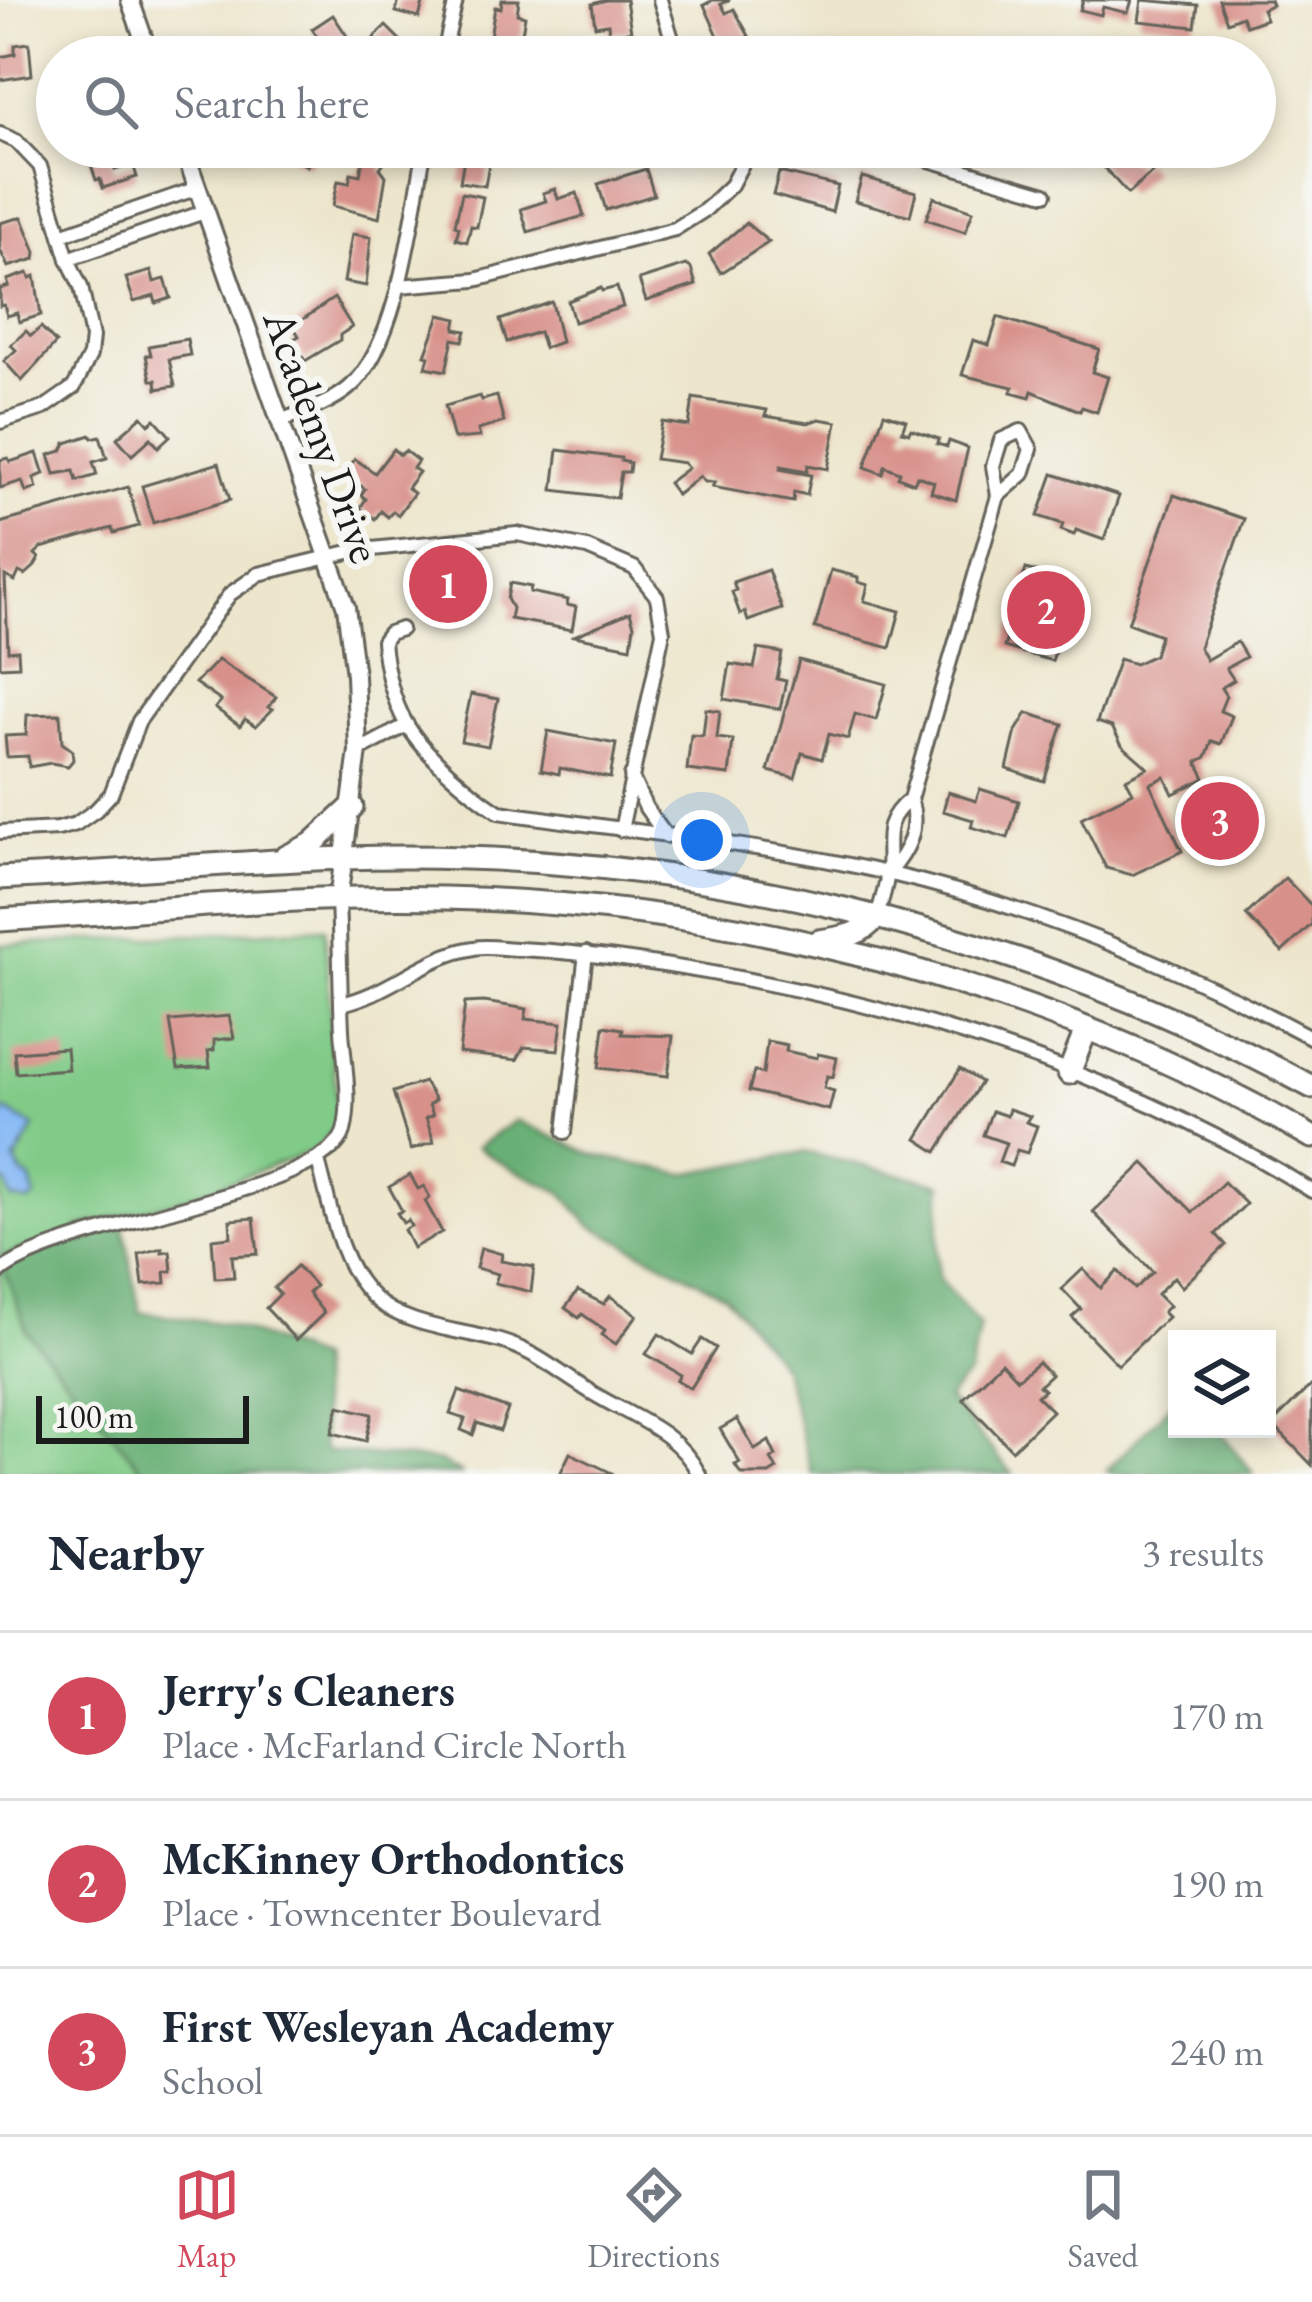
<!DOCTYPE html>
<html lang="en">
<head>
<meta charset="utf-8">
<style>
  body { margin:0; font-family:"EB Garamond",serif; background:#f2f2f3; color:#1f2937 }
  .controls { position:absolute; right:36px; bottom:36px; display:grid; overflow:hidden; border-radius:0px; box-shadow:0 6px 18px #0003 }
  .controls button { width:108px; height:108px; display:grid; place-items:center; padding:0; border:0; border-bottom:3px solid #e0e1e3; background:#fff; color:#1f2937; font:60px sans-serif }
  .scale { position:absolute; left:36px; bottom:30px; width:213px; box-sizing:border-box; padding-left:12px; border:6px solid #1c1c1c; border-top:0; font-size:33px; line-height:42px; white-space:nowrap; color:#1c1c1c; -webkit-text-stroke:9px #f6f6f2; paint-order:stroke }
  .you { position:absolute; left:702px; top:840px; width:42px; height:42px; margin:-30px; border:9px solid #fff; border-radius:50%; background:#1a73e8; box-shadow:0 0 0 18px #1a73e833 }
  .badge { display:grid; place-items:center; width:78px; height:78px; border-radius:50%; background:#d1495b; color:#fff; font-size:39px; font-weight:700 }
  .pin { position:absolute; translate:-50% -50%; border:6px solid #fff; box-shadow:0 3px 12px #0006 }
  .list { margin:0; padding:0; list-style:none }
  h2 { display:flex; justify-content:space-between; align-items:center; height:156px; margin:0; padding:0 48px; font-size:51px }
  h2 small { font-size:39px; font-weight:400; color:#747a83 }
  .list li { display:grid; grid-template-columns:78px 1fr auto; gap:36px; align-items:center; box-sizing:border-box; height:168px; padding:0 48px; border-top:3px solid #e0e1e3 }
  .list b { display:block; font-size:45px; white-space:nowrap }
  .list p { margin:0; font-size:39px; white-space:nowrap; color:#747a83 }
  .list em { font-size:39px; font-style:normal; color:#747a83 }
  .icon { flex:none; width:66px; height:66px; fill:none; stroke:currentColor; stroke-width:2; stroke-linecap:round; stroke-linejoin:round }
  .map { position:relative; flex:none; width:1312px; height:1474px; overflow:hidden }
  .search { position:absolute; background:#fff; box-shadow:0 6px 18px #0003; left:36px; right:36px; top:36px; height:132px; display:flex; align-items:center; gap:30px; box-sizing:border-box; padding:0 42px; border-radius:66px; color:#747a83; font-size:45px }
  .sheet { height:660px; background:#fff }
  nav { display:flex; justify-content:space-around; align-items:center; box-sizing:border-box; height:168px; border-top:3px solid #e0e1e3; background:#fff; font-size:33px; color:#747a83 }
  nav a { display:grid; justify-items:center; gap:6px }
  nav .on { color:#d1495b }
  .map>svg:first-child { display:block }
  .green { fill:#81cb88; stroke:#4e7452; stroke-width:3 }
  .forest { fill:#68af74; stroke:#426648; stroke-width:3 }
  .water { fill:#88baf5; stroke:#526b88; stroke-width:3 }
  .building { fill:#d8908a }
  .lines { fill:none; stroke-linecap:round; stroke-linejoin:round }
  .street-casing { stroke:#65635a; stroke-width:18 }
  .secondary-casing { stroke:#65635a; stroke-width:22 }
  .highway-casing { stroke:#65635a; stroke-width:27 }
  .street { stroke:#fff; stroke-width:12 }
  .secondary { stroke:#fff; stroke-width:16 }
  .highway { stroke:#fff; stroke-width:21 }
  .labels { text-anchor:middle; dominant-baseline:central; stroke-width:12; stroke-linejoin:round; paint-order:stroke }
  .street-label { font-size:45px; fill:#1c1c1c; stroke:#f6f6f2 }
</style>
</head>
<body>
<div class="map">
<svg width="1312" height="1474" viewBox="0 0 1312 1474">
  <rect width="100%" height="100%" fill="#f6f6f2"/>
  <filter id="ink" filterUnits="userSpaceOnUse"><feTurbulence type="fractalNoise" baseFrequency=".00833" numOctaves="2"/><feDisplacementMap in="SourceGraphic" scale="24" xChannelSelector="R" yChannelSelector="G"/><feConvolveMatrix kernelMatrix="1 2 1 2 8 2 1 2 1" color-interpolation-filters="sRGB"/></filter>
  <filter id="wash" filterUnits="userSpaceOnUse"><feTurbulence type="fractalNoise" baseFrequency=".004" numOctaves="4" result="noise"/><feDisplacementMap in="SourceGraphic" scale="48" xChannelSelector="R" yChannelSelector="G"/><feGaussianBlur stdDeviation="2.7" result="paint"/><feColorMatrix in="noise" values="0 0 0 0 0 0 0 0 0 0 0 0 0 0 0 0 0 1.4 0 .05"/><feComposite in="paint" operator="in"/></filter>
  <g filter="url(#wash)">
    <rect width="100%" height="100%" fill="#ede6cc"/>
    <polygon class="green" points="325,928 338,1124 317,1149 289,1160 180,1200 79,1227 27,1332 146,1474 0,1474 0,945"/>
    <g class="forest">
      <polygon points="516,1120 594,1155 684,1174 805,1152 942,1184 937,1254 939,1279 980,1326 969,1375 947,1398 1013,1474 812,1474 782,1366 725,1295 590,1225 561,1192 508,1167 477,1147"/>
      <polygon points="122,1216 140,1312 228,1324 317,1359 324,1451 438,1461 463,1474 146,1474 27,1332 0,1257"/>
      <polygon points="1177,1398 1177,1429 1218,1429 1254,1474 1116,1474 1106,1471"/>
    </g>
    <polygon class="water" points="5,1110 34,1127 15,1161 21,1173 31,1180 35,1196 30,1202 11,1199 7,1184 0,1179 0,1120"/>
    <g id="blocks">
      <g class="building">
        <polygon points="399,0 424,0 419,18 396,12"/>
        <polygon points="502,0 519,0 517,14 525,16 519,51 492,46 493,38 490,37 495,7 501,8"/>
        <polygon points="606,0 626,0 631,31 609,34 608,24 595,26 592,4"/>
        <polygon points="713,0 730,0 721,4 726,13 734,9 749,36 724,49 704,5"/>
        <polygon points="1083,0 1132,0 1128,13 1103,7 1101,15 1080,10"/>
        <polygon points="1142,0 1198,5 1195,27 1139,21"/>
        <polygon points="1219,0 1270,0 1272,5 1262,9 1266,19 1246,26 1242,16 1227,22"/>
        <polygon points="333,15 349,39 328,52 312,29"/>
        <polygon points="386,26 411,51 405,57 372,57 383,46 374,38"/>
        <polygon points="29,43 32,75 0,80 0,57 15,54 15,45"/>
        <polygon points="90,147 108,147 115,170 133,164 137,177 103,188 100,179 96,180 88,156 92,154"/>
        <polygon points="280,147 320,147 307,166 283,153"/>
        <polygon points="466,147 492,147 485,186 460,182"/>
        <polygon points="1115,147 1138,168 1144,162 1153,172 1128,194 1099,162"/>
        <polygon points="364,154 387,158 380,168 386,176 379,218 333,206 338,181 349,183 351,173 360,175"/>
        <polygon points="646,169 654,195 606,210 598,184"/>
        <polygon points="779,172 838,186 832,212 773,195"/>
        <polygon points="862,177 916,192 910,216 855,201"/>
        <polygon points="555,189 558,199 577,193 584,216 528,232 521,209 546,201 543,193"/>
        <polygon points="462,193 483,197 477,227 471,226 467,242 456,239 459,227 455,225"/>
        <polygon points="934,197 973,211 965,232 926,219"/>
        <polygon points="22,217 36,252 35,259 8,267 0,250 0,223"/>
        <polygon points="746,223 769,242 721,273 709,254"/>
        <polygon points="352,234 371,237 366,286 344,282"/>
        <polygon points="686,265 691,268 696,285 646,301 639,280"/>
        <polygon points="151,271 154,282 165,279 171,298 156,303 154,296 134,302 126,278"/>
        <polygon points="28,273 30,278 35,276 41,315 19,322 17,313 7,316 4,305 0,306 0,289 9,286 7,280"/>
        <polygon points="617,287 623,307 574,322 568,301 601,288 602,291"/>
        <polygon points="334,298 352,327 340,335 340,340 305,361 292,340 299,336 293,326"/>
        <polygon points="552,302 561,342 544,348 539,332 507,342 500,320"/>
        <polygon points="440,315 457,319 455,329 466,331 463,341 453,339 446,371 426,367 429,356 425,355"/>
        <polygon points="998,317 1099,349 1092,372 1108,377 1097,412 1082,407 1080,411 1032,391 1030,397 1011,392 1013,387 962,375 973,340 989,345"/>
        <polygon points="41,327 56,343 22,381 4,361 16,350 11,345 26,331 31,336"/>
        <polygon points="187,339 190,355 169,359 175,386 157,389 156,380 151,380 146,355 151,355 149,346"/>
        <polygon points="480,396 482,400 497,396 504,422 478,430 480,437 454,439 445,406"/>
        <polygon points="693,398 767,410 765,416 808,423 819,419 837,422 828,469 808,465 807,471 781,466 780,469 811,475 807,495 794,492 793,502 712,487 715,482 705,482 700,476 677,495 668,483 688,468 684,463 655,459 662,422 689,426"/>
        <polygon points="884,413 906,420 902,431 909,433 911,429 939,439 937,444 947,447 949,441 968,448 956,500 931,492 934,482 917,476 914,483 898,477 900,472 885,466 883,474 865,467"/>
        <polygon points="142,416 149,424 155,419 170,436 158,447 151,438 132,455 117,438"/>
        <polygon points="91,435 92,438 100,436 107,458 93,462 97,475 77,481 74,471 55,474 49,455 62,451 66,443"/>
        <polygon points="393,449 400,455 405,451 418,461 413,468 419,472 407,488 414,493 398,515 393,511 388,517 381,511 375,519 360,508 366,499 361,495 365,489 344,474 355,459 375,473"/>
        <polygon points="558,450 621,458 621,461 630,463 629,472 621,472 617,498 553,490"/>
        <polygon points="37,453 44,474 34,478 37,488 26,492 22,481 0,488 0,460 8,458 10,462"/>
        <polygon points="219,463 230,500 153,523 142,486"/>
        <polygon points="1053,474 1119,496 1104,540 1076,530 1074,535 1061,530 1063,524 1038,516"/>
        <polygon points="128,487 139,526 114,533 112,528 41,548 35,554 39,558 34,567 25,575 19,572 15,581 5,576 8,651 18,650 19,666 0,667 0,523"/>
        <polygon points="1174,495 1244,519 1199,647 1206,660 1237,642 1246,657 1226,668 1234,680 1221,688 1226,696 1220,711 1232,716 1221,744 1212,741 1206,757 1197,762 1205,778 1173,794 1165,777 1150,784 1182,851 1132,875 1106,868 1081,818 1133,792 1126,779 1148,768 1122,745 1112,727 1097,722 1119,659 1135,664 1154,655 1160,635 1128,623"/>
        <polygon points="451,564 452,571 473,568 477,592 456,596 459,613 447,615 444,596 423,600 419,576 446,571 445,565"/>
        <polygon points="1026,569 1076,585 1052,661 1004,647 1011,625 1018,627 1028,594 1019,591"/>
        <polygon points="768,570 782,609 748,621 745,612 740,614 732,592 736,590 733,582"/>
        <polygon points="831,570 858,577 858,582 868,585 864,601 900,611 890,648 815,628"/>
        <polygon points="510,583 531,587 530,592 568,600 567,605 576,607 572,630 510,619 512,608 507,599"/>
        <polygon points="630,612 634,625 631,647 574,636"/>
        <polygon points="758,649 782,653 777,679 786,681 780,709 724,699 730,664 754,668"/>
        <polygon points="218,660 276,697 269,707 273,709 256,726 245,719 240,726 215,708 221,701 195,683"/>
        <polygon points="799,660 886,684 876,720 855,714 848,739 829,734 822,759 802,753 795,778 768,771"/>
        <polygon points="471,694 498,699 488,746 461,741"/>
        <polygon points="706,709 720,711 717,738 733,740 729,775 687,770 691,735 703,736"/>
        <polygon points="1027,713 1063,724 1044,781 1007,769 1016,731"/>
        <polygon points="60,714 62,743 72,750 73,760 68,766 51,763 29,767 28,756 7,757 5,736 26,735 27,715"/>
        <polygon points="548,731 616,744 610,778 560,768 559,774 541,770"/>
        <polygon points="980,789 1019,801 1008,838 971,827 973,820 943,811 948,792 976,801"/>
        <polygon points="1285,878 1312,906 1312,924 1282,952 1246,915"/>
        <polygon points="484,1002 527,1009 525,1019 562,1023 558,1050 524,1047 517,1060 459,1053 465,1003"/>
        <polygon points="229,1016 234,1038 214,1040 214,1050 208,1051 210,1067 178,1069 170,1021"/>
        <polygon points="604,1026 623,1029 622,1034 673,1036 668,1076 599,1068"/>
        <polygon points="767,1041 787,1045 786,1051 817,1058 818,1054 837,1058 833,1077 827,1076 824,1088 834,1091 829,1110 749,1091 754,1071 763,1074"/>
        <polygon points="66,1048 68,1069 16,1073 14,1052"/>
        <polygon points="960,1069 981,1082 937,1152 917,1139"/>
        <polygon points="424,1082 435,1100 429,1105 433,1115 426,1118 434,1142 411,1150 393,1092"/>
        <polygon points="1009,1109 1030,1116 1026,1122 1037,1126 1027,1153 1017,1150 1011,1166 999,1162 1006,1143 983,1135 992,1111 1007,1116"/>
        <polygon points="1144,1163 1193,1212 1224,1182 1246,1204 1216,1234 1226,1245 1182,1287 1174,1277 1157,1294 1169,1306 1163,1312 1168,1317 1118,1365 1072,1317 1081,1309 1062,1289 1083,1269 1101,1288 1118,1271 1135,1289 1153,1272 1093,1212"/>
        <polygon points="410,1175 418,1189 424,1186 430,1198 425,1201 442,1232 413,1248 404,1230 411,1226 408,1220 403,1223 397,1213 402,1211 389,1187"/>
        <polygon points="254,1218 258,1254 232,1256 234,1277 215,1278 212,1239 231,1237 230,1220"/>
        <polygon points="162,1248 162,1252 170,1251 172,1271 165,1272 166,1283 143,1285 139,1254"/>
        <polygon points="481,1248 502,1254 501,1261 534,1267 531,1292 495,1283 498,1274 476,1268"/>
        <polygon points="297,1266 315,1286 308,1293 324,1313 296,1340 266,1308 280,1294 274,1288"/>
        <polygon points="578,1291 604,1304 610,1296 637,1315 616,1344 602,1335 605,1330 582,1314 579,1318 565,1308"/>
        <polygon points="659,1334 692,1354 702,1339 716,1348 691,1388 678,1380 681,1375 646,1354"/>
        <polygon points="1001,1362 1017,1379 1038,1362 1051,1375 1039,1386 1044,1390 1037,1396 1052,1411 1012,1450 963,1399"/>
        <polygon points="1312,1384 1312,1465 1272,1424"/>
        <polygon points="459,1391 508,1409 500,1431 477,1423 473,1435 461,1430 465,1419 450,1414"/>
        <polygon points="339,1406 372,1414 366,1441 332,1433"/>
        <polygon points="737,1419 755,1450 769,1441 776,1456 771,1459 777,1469 769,1474 741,1474 735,1465 740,1463 720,1429"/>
        <polygon points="570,1453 614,1474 560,1474"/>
      </g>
    </g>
  </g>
  <g filter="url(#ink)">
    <use href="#blocks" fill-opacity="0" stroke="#65635a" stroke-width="3"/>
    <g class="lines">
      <defs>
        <g id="street">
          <polyline points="660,0 673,42 684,57"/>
          <polyline points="270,49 274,57"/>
          <polyline points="443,57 456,0"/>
          <polyline points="0,134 16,141 40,166 68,259 81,287 92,337 90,355 74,387 44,408 0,422"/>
          <polyline points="885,147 1045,194"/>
          <polyline points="61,235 195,189"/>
          <polyline points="68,259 204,212"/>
          <polyline points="398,286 475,280 675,229 705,210 731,185 751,147"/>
          <path d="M280,421c23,-9 50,-17 69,-33 50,-42 64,-177 76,-241"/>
          <polygon points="1021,431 1031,449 1023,474 998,496 993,466 1001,440"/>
          <path d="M401,629l-12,4 -6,8c2,26 10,61 24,84 19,31 62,67 92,87 129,19 261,32 388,61 147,34 292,94 425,165"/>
          <polyline points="358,751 407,725"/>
          <polyline points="631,776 646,808 666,836"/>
          <polyline points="0,832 58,829 76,824 96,810 111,794 139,721 230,594 259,574 353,551 517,534 587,548 634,568 657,597 663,632 621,830"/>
          <path d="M889,873c19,-22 31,-44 21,-74l88,-303"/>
          <path d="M877,916c4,-13 8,-25 10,-38 6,-34 -10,-53 23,-79"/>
          <path d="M341,1004c48,-10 84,-48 133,-56 14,-3 31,1 45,1 40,2 78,6 118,12 235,34 472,103 675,230"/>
          <polyline points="565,1132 586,953"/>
          <path d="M318,1161c13,46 20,102 55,136 30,30 90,33 130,45 30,9 53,28 80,45 41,28 92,40 116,87"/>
          <path d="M0,1272c58,-48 329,-81 344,-141 8,-31 0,-69 -2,-101 -2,-43 -2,-86 -4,-130"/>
        </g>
        <g id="secondary">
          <polyline points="130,0 150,57"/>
          <polyline points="183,147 346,607 355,675 358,751 338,900"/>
        </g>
        <g id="highway">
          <polyline points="286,857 312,844 352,807"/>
          <path d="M0,878c115,-6 229,-16 344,-20 337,-11 672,70 968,229"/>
          <path d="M0,920c145,-9 300,-26 445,-22 300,7 606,89 867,239"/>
          <path d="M819,941c23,-3 44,-6 58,-25"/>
          <polyline points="1069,1073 1086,1030"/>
        </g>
      </defs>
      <use href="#street" class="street-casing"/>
      <use href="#secondary" class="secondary-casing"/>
      <use href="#highway" class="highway-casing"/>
      <use href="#street" class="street"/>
      <use href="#secondary" class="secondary"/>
      <use href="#highway" class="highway"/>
    </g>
  </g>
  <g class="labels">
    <g class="street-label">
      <text transform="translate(323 436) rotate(70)">Academy Drive</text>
    </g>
  </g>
</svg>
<div class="controls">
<button><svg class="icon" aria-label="layers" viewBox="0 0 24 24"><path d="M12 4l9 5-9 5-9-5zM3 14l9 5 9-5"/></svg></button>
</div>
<div class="scale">100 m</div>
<div class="you"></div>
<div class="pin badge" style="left:448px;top:584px">1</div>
<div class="pin badge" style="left:1046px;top:610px">2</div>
<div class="pin badge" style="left:1220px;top:821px">3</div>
<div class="search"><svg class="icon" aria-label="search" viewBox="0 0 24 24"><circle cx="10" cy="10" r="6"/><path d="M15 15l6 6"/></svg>Search here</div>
</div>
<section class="sheet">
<h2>Nearby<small>3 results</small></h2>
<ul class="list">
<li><span class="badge">1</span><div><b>Jerry's Cleaners</b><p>Place · McFarland Circle North</p></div><em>170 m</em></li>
<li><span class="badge">2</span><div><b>McKinney Orthodontics</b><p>Place · Towncenter Boulevard</p></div><em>190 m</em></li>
<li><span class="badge">3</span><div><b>First Wesleyan Academy</b><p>School</p></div><em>240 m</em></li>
</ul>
</section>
<nav>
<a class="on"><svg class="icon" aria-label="map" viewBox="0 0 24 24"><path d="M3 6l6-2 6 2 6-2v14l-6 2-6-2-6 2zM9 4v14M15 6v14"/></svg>Map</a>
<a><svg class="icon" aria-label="directions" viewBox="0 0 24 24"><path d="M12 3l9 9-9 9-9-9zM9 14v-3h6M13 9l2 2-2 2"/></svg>Directions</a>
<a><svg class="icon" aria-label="saved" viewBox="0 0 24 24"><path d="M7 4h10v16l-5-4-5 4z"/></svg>Saved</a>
</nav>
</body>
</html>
